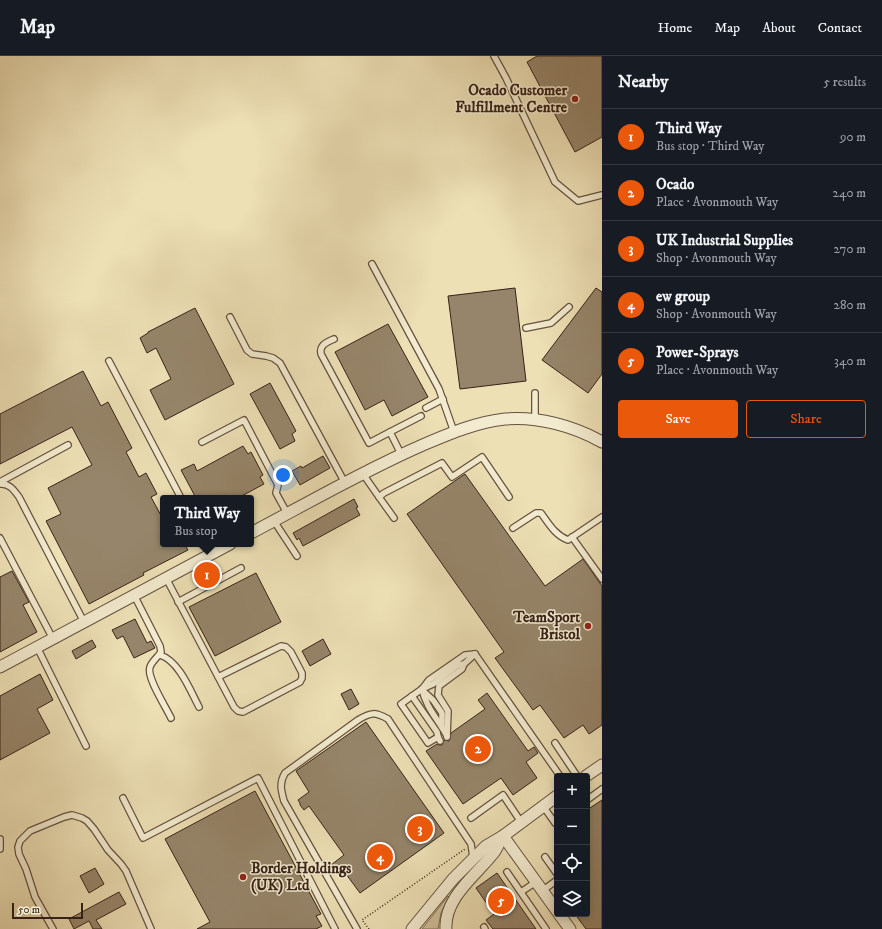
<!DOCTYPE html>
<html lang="en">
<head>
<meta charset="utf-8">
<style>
  body { margin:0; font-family:"IM FELL DW Pica",serif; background:#20242c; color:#f1f3f6 }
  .controls { position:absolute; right:12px; bottom:12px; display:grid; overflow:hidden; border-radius:4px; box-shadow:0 2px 10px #0003 }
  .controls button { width:36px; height:36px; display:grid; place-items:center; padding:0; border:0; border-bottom:1px solid #363941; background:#171b24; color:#f1f3f6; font:20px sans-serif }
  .scale { position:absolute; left:12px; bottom:10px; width:71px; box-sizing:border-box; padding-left:4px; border:2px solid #382319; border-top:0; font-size:11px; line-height:14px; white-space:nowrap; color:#382319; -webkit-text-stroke:3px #f3ebcf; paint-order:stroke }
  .you { position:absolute; left:283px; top:419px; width:14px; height:14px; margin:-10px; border:3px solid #fff; border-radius:50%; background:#1a73e8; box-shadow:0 0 0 6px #1a73e833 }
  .badge { display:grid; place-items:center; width:26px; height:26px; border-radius:50%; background:#ea580c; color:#fff; font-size:13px; font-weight:700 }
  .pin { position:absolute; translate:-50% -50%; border:2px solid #fff; box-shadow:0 1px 4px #0006 }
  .popup { position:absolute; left:160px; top:439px; width:94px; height:52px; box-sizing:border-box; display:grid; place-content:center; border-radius:4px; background:#171b24; filter:drop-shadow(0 1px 3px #0005); font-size:13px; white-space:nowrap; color:#9ea1a6 }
  .popup b { font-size:15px; color:#f1f3f6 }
  .popup::after { content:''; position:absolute; left:50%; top:100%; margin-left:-8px; border:8px solid transparent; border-top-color:#171b24 }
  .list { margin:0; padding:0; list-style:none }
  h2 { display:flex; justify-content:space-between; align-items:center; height:52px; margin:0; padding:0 16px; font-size:17px }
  h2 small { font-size:13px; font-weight:400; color:#9ea1a6 }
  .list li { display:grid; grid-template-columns:26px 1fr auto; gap:12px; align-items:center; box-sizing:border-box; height:56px; padding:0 16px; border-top:1px solid #363941 }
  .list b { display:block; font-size:15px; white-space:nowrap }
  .list p { margin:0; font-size:13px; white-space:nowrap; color:#9ea1a6 }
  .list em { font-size:13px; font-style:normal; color:#9ea1a6 }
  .actions { display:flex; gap:8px; padding:12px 16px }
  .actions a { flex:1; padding:9px 0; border:1px solid #ea580c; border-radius:4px; text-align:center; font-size:14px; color:#ea580c }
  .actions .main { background:#ea580c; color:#fff }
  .icon { flex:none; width:22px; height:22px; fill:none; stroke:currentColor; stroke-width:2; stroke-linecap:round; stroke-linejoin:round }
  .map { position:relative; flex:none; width:602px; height:873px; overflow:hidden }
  header { display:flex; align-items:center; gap:24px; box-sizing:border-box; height:56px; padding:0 20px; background:#171b24; border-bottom:1px solid #363941 }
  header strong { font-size:19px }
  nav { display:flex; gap:22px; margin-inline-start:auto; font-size:14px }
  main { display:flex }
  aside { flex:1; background:#171b24 }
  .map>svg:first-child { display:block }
  .green { fill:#cec09a; stroke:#83725a }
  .building { fill:#96856a; stroke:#382319 }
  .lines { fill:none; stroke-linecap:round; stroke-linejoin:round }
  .lane-casing { stroke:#655240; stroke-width:8 }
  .street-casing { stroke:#655240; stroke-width:13 }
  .path { stroke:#382319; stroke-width:1.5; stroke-dasharray:1 2; stroke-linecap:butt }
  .lane { stroke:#f3ebcf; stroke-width:5.5 }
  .street { stroke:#f3ebcf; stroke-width:11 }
  .poi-dot { fill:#8f2418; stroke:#f3ebcf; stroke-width:1.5 }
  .labels { text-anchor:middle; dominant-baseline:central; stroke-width:3; stroke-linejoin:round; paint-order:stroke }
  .poi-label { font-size:15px; font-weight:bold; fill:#382319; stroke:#f3ebcf; text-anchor:end }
</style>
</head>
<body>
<header>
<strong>Map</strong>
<nav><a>Home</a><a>Map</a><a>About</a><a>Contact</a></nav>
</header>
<main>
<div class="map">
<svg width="602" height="873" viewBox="0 0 602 873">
  <rect width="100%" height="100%" fill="#ede0b5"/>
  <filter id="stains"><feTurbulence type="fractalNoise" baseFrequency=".005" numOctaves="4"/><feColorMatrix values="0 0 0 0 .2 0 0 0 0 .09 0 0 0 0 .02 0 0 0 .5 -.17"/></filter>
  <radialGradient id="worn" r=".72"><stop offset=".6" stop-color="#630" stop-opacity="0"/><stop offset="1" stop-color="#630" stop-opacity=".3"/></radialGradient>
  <polygon class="green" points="448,840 449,841 441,857 438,873 422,873"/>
  <g class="building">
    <polygon points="537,0 602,0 602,81 575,96 527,6"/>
    <polygon points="515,232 526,325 460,333 448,240"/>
    <polygon points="596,232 602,236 602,318 588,337 542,304"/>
    <polygon points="195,252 234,328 165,364 150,334 171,323 156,292 147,297 140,282 148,277 148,276"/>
    <polygon points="388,268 428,341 392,360 384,344 365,354 335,296"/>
    <polygon points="83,315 101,350 108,346 121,371 132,392 126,396 139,421 146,417 157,438 151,441 163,463 163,488 184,488 188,494 143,517 144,519 89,548 46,465 61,458 48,432 92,409 72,371 0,408 0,358"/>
    <polygon points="270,327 296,375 292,378 295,385 280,393 250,338"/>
    <polygon points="243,390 248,398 251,396 263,419 260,421 264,428 238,442 196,442 181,414 194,408 197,415"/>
    <polygon points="323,400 330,412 300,429 292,415 301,410 302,412"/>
    <polygon points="465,418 545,530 583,503 602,530 602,669 589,678 583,669 564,682 540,649 533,654 495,602 504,596 407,458"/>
    <polygon points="354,443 358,451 356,452 360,459 303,490 299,482 297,484 293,477"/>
    <polygon points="12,515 29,546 23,549 37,576 0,596 0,521"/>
    <polygon points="256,517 281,566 215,600 189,551"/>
    <polygon points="135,563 147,587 151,585 155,592 134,602 123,580 117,583 112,574"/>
    <polygon points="323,583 331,598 310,610 302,595"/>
    <polygon points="92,584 96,591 76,603 72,595"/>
    <polygon points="40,618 53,644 37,653 50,677 0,704 0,640"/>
    <polygon points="351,633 359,648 349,654 341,638"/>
    <polygon points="487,637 528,695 534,691 538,697 526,706 537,722 513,739 501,722 463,748 426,695 437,688 439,689 442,689 444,684 449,685 451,677 485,653 478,644"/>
    <polygon points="366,666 444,777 360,837 343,814 339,817 331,809 344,799 309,750 304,754 300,749 300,747 298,744 309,736 296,715"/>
    <polygon points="255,735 321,858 316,860 322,870 316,873 197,873 210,866 165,783"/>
    <polygon points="602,744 602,873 586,873 575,858 587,858 587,754"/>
    <polygon points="95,812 104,828 89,837 80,820"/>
    <polygon points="497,817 536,873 493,873 486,864 494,858 476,832"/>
    <polygon points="119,836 126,848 96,864 102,873 93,873 89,865 74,873 69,863"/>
  </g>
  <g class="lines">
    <defs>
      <g id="lane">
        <polyline points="494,0 506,22 555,126 578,145 602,139"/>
        <polyline points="372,208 439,333 454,376"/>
        <polyline points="230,261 247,294 252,298 266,300 273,302 280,307 345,427"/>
        <polyline points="526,272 551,267 569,251"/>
        <path d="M334,283c-7,3 -15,6 -13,15l48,89 21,-11 11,22"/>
        <polyline points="109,305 181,442"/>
        <polyline points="535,337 535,364"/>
        <polyline points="426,352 443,343"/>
        <polyline points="390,376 421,360"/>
        <polyline points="202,386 244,364 278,429 276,437 287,457"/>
        <polyline points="363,418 379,441 384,437 442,407 452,421 482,401 509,441"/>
        <polyline points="0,426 68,389"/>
        <path d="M0,428c9,-1 14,6 19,13l65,125"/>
        <polyline points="379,441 394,462"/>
        <polyline points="274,465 297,500"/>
        <path d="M513,472l23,-15h5c8,11 14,22 27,27l34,-23"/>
        <polyline points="572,481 602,523"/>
        <polyline points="0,482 53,583"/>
        <polyline points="205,488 210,498"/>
        <polyline points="166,522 234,651 238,655 243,656 300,626 302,622 302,617 291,596 286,591 281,590 218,621"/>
        <path d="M134,539l26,51 1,6c-3,5 -9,9 -11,15 -4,10 16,40 21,51"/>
        <polyline points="178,546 241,512"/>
        <polyline points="37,591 86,690"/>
        <polyline points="475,598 560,720"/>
        <path d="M160,599c19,6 30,35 39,52"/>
        <polyline points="423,632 429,624 465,599 475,598"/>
        <path d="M422,633c4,19 16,30 25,47"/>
        <polyline points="422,634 433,644 442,657 442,671"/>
        <polyline points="412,640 437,676 438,681"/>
        <polyline points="447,681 448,655 438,639 439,630 462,613 464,608 475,598"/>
        <polyline points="440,685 438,681 428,687 401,648 422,633 433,628 458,609 464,608"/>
        <polyline points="555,687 577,720"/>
        <polyline points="123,742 143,782 258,722 335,873"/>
        <polyline points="587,744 602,733"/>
        <polyline points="543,750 555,767 557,765"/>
        <polyline points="471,762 503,739 521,766"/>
        <polyline points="0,783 0,793"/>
        <polyline points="545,801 557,818"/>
        <polyline points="507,816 546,873"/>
        <polyline points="542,835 557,824"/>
        <polyline points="521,836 536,826"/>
        <polyline points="484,871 485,873"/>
        <polyline points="53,873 35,841 26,813 19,798 18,791 20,785 30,775 64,761 72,759 82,762 87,765 94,773 108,794 121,808 126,815 151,873"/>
        <path d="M357,873l-73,-128c-3,-11 -5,-18 1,-28l73,-53c13,-8 17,-8 30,-1l83,125 2,13"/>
      </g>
      <g id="street">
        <path d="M251,477c57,-30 114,-63 174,-89 26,-11 52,-22 80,-25 32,-3 69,7 97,23"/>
        <polyline points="0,611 230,488"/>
        <polyline points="586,720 602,709"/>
        <polyline points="503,780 557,855"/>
        <polyline points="559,858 570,873"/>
        <polyline points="412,873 453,823 486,790 503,780 557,740"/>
        <path d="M446,873c-2,-32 32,-55 49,-78 3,-5 5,-10 7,-14"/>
      </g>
    </defs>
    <use href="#lane" class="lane-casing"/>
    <use href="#street" class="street-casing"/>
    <polyline class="path" points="369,873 362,864 465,793"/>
    <use href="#lane" class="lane"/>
    <use href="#street" class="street"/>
  </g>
  <g class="poi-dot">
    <circle cx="575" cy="43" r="4"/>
    <circle cx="588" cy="570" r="4"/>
    <circle cx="243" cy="821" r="4"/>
  </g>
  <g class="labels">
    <g class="poi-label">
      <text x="567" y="34">Ocado Customer<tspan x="567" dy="17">Fulfillment Centre</tspan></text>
      <text x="580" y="561">TeamSport<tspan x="580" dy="17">Bristol</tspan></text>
      <text x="251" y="812" text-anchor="start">Border Holdings<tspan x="251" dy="17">(UK) Ltd</tspan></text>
    </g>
  </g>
  <rect width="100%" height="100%" filter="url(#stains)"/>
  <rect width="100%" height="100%" fill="url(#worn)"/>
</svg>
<div class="controls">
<button>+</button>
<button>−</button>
<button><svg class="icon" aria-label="locate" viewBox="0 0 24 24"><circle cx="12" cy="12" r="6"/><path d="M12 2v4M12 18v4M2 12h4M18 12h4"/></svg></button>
<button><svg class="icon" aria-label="layers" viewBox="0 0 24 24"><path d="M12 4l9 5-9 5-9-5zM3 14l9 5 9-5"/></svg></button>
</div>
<div class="scale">50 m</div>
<div class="you"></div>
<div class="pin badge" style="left:207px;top:519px">1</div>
<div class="popup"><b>Third Way</b>Bus stop</div>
<div class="pin badge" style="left:478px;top:693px">2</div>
<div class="pin badge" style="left:420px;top:773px">3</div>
<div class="pin badge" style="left:380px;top:801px">4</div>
<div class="pin badge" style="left:501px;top:845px">5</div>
</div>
<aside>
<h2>Nearby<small>5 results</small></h2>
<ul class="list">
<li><span class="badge">1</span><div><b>Third Way</b><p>Bus stop · Third Way</p></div><em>90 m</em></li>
<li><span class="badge">2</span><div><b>Ocado</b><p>Place · Avonmouth Way</p></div><em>240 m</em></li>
<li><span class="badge">3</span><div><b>UK Industrial Supplies</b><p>Shop · Avonmouth Way</p></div><em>270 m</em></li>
<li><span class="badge">4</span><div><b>ew group</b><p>Shop · Avonmouth Way</p></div><em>280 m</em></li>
<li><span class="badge">5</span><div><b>Power-Sprays</b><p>Place · Avonmouth Way</p></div><em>340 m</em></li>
</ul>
<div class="actions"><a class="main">Save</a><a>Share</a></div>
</aside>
</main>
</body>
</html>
